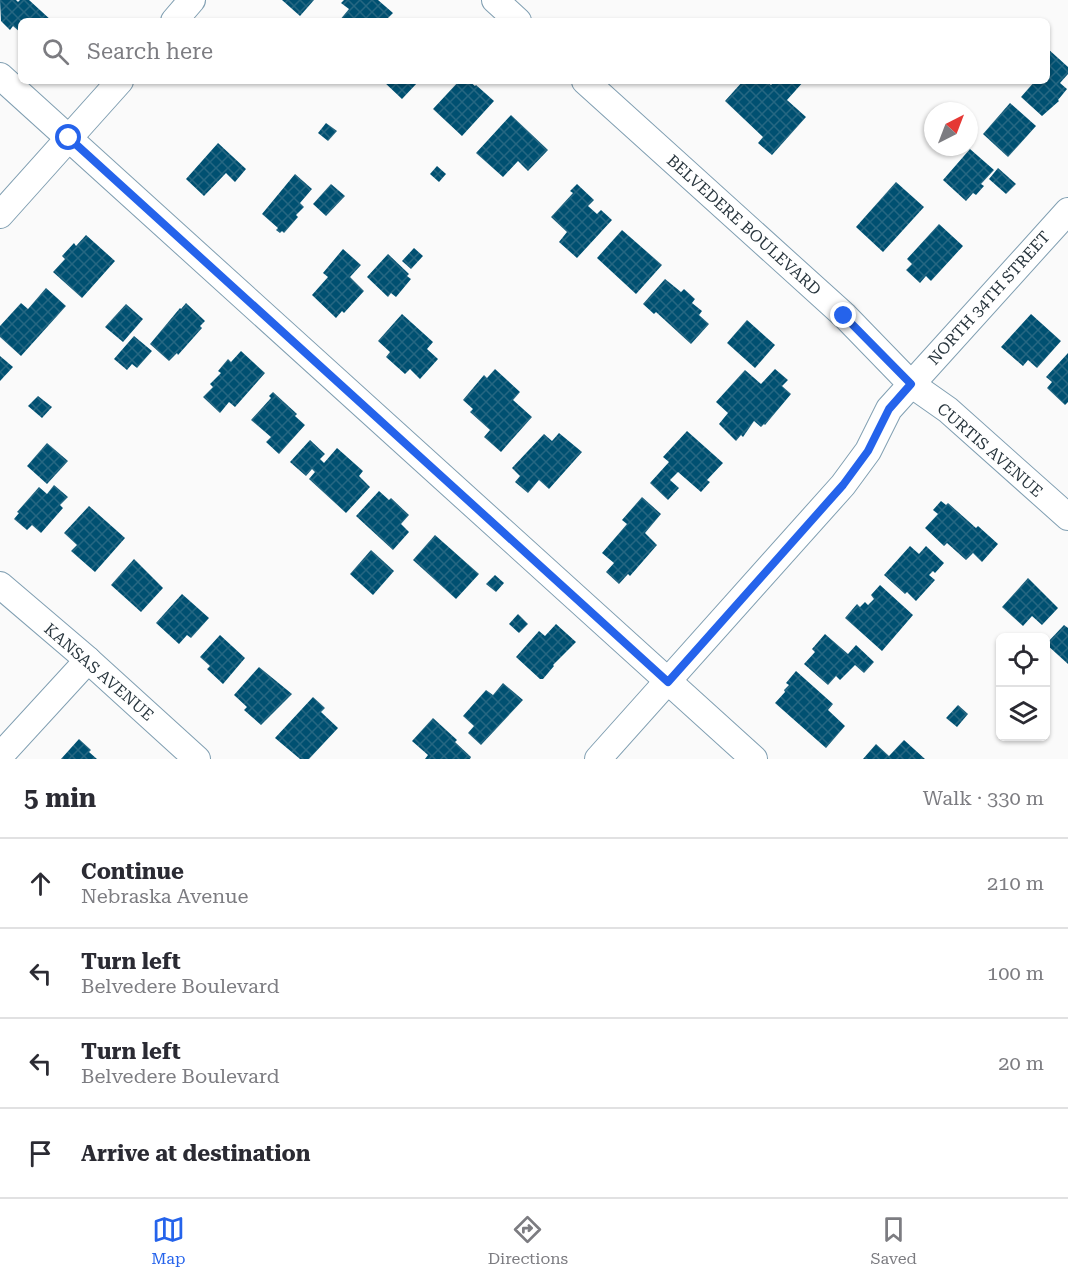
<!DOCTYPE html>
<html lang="en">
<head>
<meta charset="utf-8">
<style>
  body { margin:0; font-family:"Roboto Serif",serif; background:#f2f2f3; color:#2b2b33 }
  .controls { position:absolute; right:18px; bottom:18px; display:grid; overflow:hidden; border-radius:9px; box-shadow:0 2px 4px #0004 }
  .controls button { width:54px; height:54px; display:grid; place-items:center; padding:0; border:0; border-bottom:2px solid #e1e1e2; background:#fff; color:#2b2b33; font:30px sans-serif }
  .compass { position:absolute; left:924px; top:102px; width:54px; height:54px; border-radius:50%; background:#fff; box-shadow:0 2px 4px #0004; rotate:42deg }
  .stop { position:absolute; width:18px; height:18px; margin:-14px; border:4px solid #2563eb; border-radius:50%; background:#fff }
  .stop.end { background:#2563eb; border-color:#fff; box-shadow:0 2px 6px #0008 }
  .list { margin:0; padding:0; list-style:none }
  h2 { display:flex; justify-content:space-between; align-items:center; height:78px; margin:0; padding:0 24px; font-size:26px }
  h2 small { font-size:20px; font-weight:400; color:#7c7c81 }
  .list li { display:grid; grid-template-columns:39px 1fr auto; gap:18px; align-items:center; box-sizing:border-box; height:90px; padding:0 24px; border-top:2px solid #e1e1e2 }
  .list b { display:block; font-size:22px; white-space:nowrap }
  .list p { margin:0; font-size:20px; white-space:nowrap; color:#7c7c81 }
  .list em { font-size:20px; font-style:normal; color:#7c7c81 }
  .icon { flex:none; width:33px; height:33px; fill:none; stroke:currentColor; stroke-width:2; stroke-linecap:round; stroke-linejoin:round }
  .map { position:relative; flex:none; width:1068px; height:759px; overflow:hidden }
  .search { position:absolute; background:#fff; box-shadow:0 2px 4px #0004; left:18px; right:18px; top:18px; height:66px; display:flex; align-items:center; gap:15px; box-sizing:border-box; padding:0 21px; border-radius:9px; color:#7c7c81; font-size:22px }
  .sheet { height:438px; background:#fff }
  nav { display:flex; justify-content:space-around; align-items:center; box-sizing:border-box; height:84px; border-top:2px solid #e1e1e2; background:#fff; font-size:16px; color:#7c7c81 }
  nav a { display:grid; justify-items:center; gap:3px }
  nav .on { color:#2563eb }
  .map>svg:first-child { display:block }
  .building { fill:url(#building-cross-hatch) }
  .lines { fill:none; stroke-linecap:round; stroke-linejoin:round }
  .street-casing { stroke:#809fb2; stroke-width:28 }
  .street { stroke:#fff; stroke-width:26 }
  .route { stroke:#2563eb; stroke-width:8 }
  .labels { text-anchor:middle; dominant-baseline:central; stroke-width:6; stroke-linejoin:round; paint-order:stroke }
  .street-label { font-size:16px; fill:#29363e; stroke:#fff }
</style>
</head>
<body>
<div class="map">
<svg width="1068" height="759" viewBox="0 0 1068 759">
  <defs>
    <pattern id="building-cross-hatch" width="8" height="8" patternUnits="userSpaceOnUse" patternTransform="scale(1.5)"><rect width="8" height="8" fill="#005071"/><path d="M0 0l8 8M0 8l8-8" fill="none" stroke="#266782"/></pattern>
  </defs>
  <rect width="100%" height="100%" fill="#fafafa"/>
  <g class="building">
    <polygon points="0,0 16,0 18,2 20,0 29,0 52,21 21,21 21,33 13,26 10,30 1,21"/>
    <polygon points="282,0 314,0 300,16"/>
    <polygon points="344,0 378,0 393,13 385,21 339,21 349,9 341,3"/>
    <polygon points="1047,48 1068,67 1068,74 1060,83 1067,89 1058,100 1059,101 1042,116 1021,97 1035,81 1047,81"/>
    <polygon points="383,81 422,81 420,84 418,82 402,99"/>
    <polygon points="459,81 469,81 475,86 476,85 494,101 462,136 433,109"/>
    <polygon points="743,81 766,81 771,85 775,81 804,81 787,100 806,117 772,155 758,143 763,137 725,101"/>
    <polygon points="1010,103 1036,126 1008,157 983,134"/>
    <polygon points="511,115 548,150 528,171 518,161 503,177 476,153"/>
    <polygon points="326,123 337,131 328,141 318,133"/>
    <polygon points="218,143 246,169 235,182 226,173 204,196 186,179"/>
    <polygon points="970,149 994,170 981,184 984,186 976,195 973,193 966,201 943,180"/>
    <polygon points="437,166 446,174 439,182 430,174"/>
    <polygon points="998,168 1016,184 1006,194 989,179"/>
    <polygon points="295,174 312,189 300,203 304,207 296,215 298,217 284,233 282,231 280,233 276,230 278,228 262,214"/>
    <polygon points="896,182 924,207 883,252 856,227"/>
    <polygon points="331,184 345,196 326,216 313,204"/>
    <polygon points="577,184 594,200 588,206 597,214 601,210 612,220 577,258 559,242 567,232 551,217 573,193 570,191"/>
    <polygon points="939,224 963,246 931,281 926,276 920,283 906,270 912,264 907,259"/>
    <polygon points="622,230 662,265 636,294 597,258"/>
    <polygon points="86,235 115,261 82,298 53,272 65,259 62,256 74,243 76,246"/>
    <polygon points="414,248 423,256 411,269 402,261"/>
    <polygon points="343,249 361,265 350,277 364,291 344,313 342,311 336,318 312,295 328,277 323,273"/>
    <polygon points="388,254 409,274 407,276 411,279 396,297 391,293 388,297 367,277"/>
    <polygon points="665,279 681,292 684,289 695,299 692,303 702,311 699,315 709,324 691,344 656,312 654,314 643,304"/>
    <polygon points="46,288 66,306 21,356 0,337 0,326 21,303 28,309"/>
    <polygon points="186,303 205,321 200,326 202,328 178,355 177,353 169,361 150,344 180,308 181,309"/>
    <polygon points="126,304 143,319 123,342 105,327"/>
    <polygon points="402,314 433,342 427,349 438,359 420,379 410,369 405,374 386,357 390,352 378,341"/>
    <polygon points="1031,314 1061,341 1037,368 1028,360 1023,366 1001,347"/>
    <polygon points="747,320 775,345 755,368 727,343"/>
    <polygon points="134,336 152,351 137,368 132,364 127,370 114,359"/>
    <polygon points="241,351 265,373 235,407 229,402 220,413 203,397 213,387 210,384 221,373 218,371 228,359 231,362"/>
    <polygon points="1068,353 1068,402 1065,405 1047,388 1052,382 1046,377"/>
    <polygon points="0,356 13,367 0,381"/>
    <polygon points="495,369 520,392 513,400 532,417 501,452 484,437 490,430 470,412 473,409 463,400 484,375 487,378"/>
    <polygon points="775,369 788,380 782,386 791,394 765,425 764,424 761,427 754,421 743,437 741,435 736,441 719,424 728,413 716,402 745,370 761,384"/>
    <polygon points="273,392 297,414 295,416 305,425 279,454 266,442 271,437 251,420 271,398 269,396"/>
    <polygon points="38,396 52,407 42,418 28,406"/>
    <polygon points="687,431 723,463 707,480 710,482 701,492 678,472 670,480 679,488 668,500 650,483 669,462 663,457"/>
    <polygon points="559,433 582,452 549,489 539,480 528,493 515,482 520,476 512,468 544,434 552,441"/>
    <polygon points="310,440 325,454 320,459 324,463 337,448 363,471 359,476 370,487 346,513 309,479 315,472 312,469 306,476 290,462"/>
    <polygon points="47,443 68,461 47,484 27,466"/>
    <polygon points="54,485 68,497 60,505 63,508 41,533 32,525 27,530 14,519 19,513 17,512 39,487 47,494"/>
    <polygon points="379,491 389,500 391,498 409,515 401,524 409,532 393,550 356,516"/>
    <polygon points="642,497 661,514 645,533 657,545 630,576 628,574 619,584 606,572 614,563 602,553 627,524 622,520"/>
    <polygon points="941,501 946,505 948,503 976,528 978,526 998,544 982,562 973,553 966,560 947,543 944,546 925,528 938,514 933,510"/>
    <polygon points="89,506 125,538 95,572 71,551 77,545 64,533"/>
    <polygon points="435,535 479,574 456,599 413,560"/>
    <polygon points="910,546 919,554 926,546 944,563 935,573 933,571 929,575 935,580 916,601 907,592 905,594 884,575"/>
    <polygon points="371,550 394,571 373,595 350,574"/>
    <polygon points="134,559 163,588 141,612 111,585"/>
    <polygon points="495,575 504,583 496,592 486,584"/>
    <polygon points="1028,578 1058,608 1042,625 1032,616 1023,626 1002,607"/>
    <polygon points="880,585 913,615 882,651 845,618 857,604 860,607 865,602 868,605 874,599 871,595"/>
    <polygon points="182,594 209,618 191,638 187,635 179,644 156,623"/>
    <polygon points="518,614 528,624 519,633 509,624"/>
    <polygon points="556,624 576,642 553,665 554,666 543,679 540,679 516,657 539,631 545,636"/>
    <polygon points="1064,625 1068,628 1068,664 1046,644"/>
    <polygon points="825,634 848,654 856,645 874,662 864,673 855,665 840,680 836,676 828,685 804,664 815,652 812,649"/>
    <polygon points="220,635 245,658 223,684 207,669 210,666 200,657"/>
    <polygon points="259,667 292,694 261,725 244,710 247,707 234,695"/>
    <polygon points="796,671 833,704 828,710 845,726 826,748 775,703 785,692 784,690 789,685 786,683"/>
    <polygon points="503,683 523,700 481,745 468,733 474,726 463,716 486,690 493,695"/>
    <polygon points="313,697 325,708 321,712 338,728 309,759 300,759 275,738"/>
    <polygon points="958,705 968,714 957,727 946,718"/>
    <polygon points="433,718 457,740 455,742 471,757 470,759 425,759 428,755 412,741"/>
    <polygon points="79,739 91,750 89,752 97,759 61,759"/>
    <polygon points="904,740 925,759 863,759 876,744 889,756"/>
  </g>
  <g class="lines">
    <defs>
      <g id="street">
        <polyline points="495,0 518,21"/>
        <polyline points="174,21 192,0"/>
        <polyline points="0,76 754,759"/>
        <polyline points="585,81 845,316 911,384 948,410 1068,517"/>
        <polyline points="0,215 120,81"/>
        <polyline points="0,585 88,660 197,759"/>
        <polyline points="0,756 88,660"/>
        <polyline points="598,759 843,485 868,451 889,409 1068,211"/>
      </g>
    </defs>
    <use href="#street" class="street-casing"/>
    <use href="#street" class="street"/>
  </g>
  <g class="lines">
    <polyline class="route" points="69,138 668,682 843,485 868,451 889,409 911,384 844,316"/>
  </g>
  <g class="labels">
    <g class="street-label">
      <text transform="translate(744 225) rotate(42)">BELVEDERE BOULEVARD</text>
      <text transform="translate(989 298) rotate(-48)">NORTH 34TH STREET</text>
      <text transform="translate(990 450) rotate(41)">CURTIS AVENUE</text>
      <text transform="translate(99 672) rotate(41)">KANSAS AVENUE</text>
    </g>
  </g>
</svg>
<div class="controls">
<button><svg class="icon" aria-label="locate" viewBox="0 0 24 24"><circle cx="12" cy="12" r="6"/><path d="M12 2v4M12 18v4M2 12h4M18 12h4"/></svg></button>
<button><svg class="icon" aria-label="layers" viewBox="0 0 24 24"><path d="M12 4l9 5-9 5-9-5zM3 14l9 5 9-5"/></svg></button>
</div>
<svg class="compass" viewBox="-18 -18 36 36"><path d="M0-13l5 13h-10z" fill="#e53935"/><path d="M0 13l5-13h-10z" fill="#7c7c81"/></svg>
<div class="stop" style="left:69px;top:138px"></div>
<div class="stop end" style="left:844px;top:316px"></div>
<div class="search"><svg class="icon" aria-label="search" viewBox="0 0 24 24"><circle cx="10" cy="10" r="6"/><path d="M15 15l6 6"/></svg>Search here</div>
</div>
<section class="sheet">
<h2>5 min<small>Walk · 330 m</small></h2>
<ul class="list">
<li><svg class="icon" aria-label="ahead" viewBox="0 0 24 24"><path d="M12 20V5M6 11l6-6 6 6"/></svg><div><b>Continue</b><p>Nebraska Avenue</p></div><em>210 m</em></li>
<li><svg class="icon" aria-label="left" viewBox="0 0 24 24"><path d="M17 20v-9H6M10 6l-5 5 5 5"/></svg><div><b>Turn left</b><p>Belvedere Boulevard</p></div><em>100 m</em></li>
<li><svg class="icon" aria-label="left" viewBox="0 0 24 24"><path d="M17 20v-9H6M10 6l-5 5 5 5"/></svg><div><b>Turn left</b><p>Belvedere Boulevard</p></div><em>20 m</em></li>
<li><svg class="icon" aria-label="arrive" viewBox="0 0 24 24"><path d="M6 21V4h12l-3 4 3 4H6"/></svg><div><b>Arrive at destination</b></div></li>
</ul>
</section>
<nav>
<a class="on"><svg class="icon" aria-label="map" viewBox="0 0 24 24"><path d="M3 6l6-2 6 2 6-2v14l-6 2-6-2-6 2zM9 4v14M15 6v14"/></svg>Map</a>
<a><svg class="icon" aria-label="directions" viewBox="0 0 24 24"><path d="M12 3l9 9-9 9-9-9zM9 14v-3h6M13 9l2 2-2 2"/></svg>Directions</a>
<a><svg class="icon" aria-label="saved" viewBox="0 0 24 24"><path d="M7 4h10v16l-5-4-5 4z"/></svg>Saved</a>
</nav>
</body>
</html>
